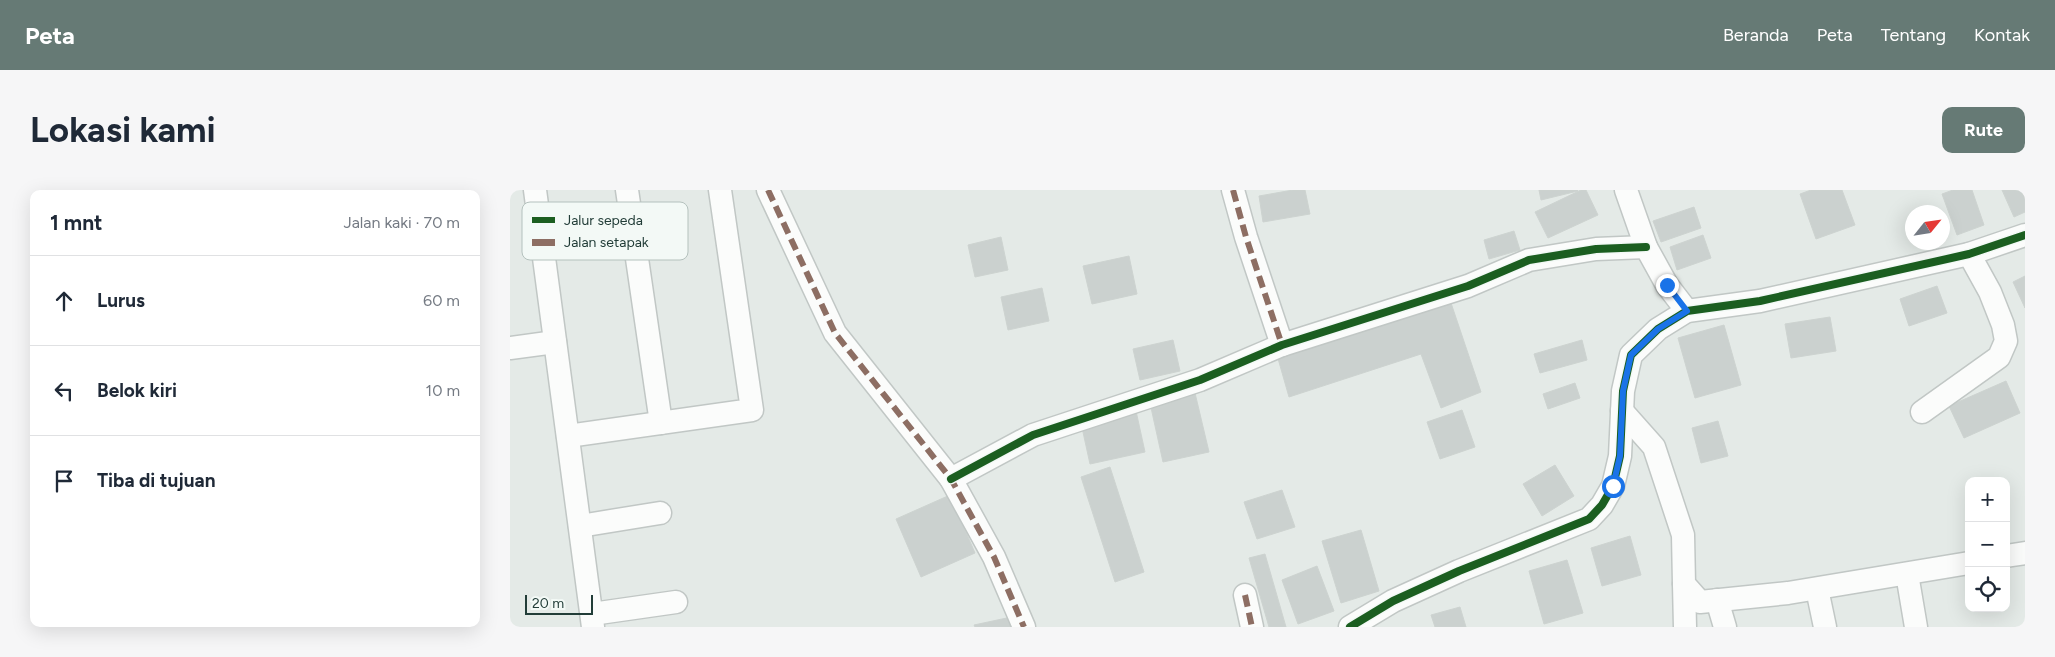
<!DOCTYPE html>
<html lang="id">
<head>
<meta charset="utf-8">
<style>
  body { margin:0; font-family:Figtree,sans-serif; background:#f6f6f7; color:#1f2937 }
  .controls { position:absolute; right:15px; bottom:15px; display:grid; overflow:hidden; border-radius:10px; box-shadow:0 5px 20px #0002 }
  .controls button { width:45px; height:45px; display:grid; place-items:center; padding:0; border:0; border-bottom:1px solid #e0e1e3; background:#fff; color:#1f2937; font:25px sans-serif }
  .compass { position:absolute; left:1395px; top:15px; width:45px; height:45px; border-radius:50%; background:#fff; box-shadow:0 5px 20px #0002; rotate:60deg }
  .scale { position:absolute; left:15px; bottom:12px; width:68px; box-sizing:border-box; padding-left:5px; border:2px solid #223d38; border-top:0; font-size:14px; line-height:18px; white-space:nowrap; color:#223d38; -webkit-text-stroke:4px #f3f9f6; paint-order:stroke }
  .stop { position:absolute; width:15px; height:15px; margin:-11px; border:4px solid #1a73e8; border-radius:50%; background:#fff }
  .stop.end { background:#1a73e8; border-color:#fff; box-shadow:0 1px 5px #0008 }
  .list { margin:0; padding:0; list-style:none }
  h2 { display:flex; justify-content:space-between; align-items:center; height:65px; margin:0; padding:0 20px; font-size:21px }
  h2 small { font-size:16px; font-weight:400; color:#747a83 }
  .list li { display:grid; grid-template-columns:32px 1fr auto; gap:15px; align-items:center; box-sizing:border-box; height:90px; padding:0 20px; border-top:1px solid #e0e1e3 }
  .list b { display:block; font-size:19px; white-space:nowrap }
  .list em { font-size:16px; font-style:normal; color:#747a83 }
  .icon { flex:none; width:28px; height:28px; fill:none; stroke:currentColor; stroke-width:2; stroke-linecap:round; stroke-linejoin:round }
  .map { position:relative; flex:none; width:1515px; height:437px; overflow:hidden; border-radius:10px }
  header { display:flex; align-items:center; gap:30px; box-sizing:border-box; height:70px; padding:0 25px; background:#667a75; color:#fff }
  header strong { font-size:24px }
  nav { display:flex; gap:28px; margin-inline-start:auto; font-size:18px }
  .intro { display:flex; align-items:center; justify-content:space-between; box-sizing:border-box; height:120px; padding:0 30px }
  h1 { margin:0; font-size:35px }
  .button { padding:12px 22px; border-radius:10px; background:#667a75; color:#fff; font-size:18px; font-weight:700 }
  main { display:flex; gap:30px; padding:0 30px }
  aside { flex:1; background:#fff; border-radius:10px; box-shadow:0 5px 20px #0002 }
  .map>svg:first-child { display:block }
  .building { fill:#cbd1cf; stroke:#cdd3d0 }
  .lines { fill:none; stroke-linecap:round; stroke-linejoin:round }
  .street-casing { stroke:#c1c7c5; stroke-width:25 }
  .street { stroke:#fbfcfb; stroke-width:22 }
  .quiet { stroke:#8d6e63; stroke-width:6; stroke-dasharray:12 6; stroke-linecap:butt }
  .cycleway-casing { stroke:#f3f9f6; stroke-width:11 }
  .cycleway { stroke:#1b5e20; stroke-width:8 }
  .route { stroke:#1a73e8; stroke-width:6 }
  .key { fill:#f3f9f6; stroke:#b4c1bd; stroke-width:1 }
  .key-label { font-size:14px; fill:#223d38 }
</style>
</head>
<body>
<header>
<strong>Peta</strong>
<nav><a>Beranda</a><a>Peta</a><a>Tentang</a><a>Kontak</a></nav>
</header>
<div class="intro"><h1>Lokasi kami</h1><a class="button">Rute</a></div>
<main>
<aside>
<h2>1 mnt<small>Jalan kaki · 70 m</small></h2>
<ul class="list">
<li><svg class="icon" aria-label="ahead" viewBox="0 0 24 24"><path d="M12 20V5M6 11l6-6 6 6"/></svg><div><b>Lurus</b></div><em>60 m</em></li>
<li><svg class="icon" aria-label="left" viewBox="0 0 24 24"><path d="M17 20v-9H6M10 6l-5 5 5 5"/></svg><div><b>Belok kiri</b></div><em>10 m</em></li>
<li><svg class="icon" aria-label="arrive" viewBox="0 0 24 24"><path d="M6 21V4h12l-3 4 3 4H6"/></svg><div><b>Tiba di tujuan</b></div></li>
</ul>
</aside>
<div class="map">
<svg width="1515" height="437" viewBox="0 0 1515 437">
  <rect width="100%" height="100%" fill="#e4eae7"/>
  <g class="building">
    <polygon points="783,0 795,0 800,24 753,32 749,6"/>
    <polygon points="1029,0 1067,0 1068,1 1031,10"/>
    <polygon points="1071,0 1076,0 1088,25 1038,48 1025,22"/>
    <polygon points="1301,0 1332,0 1345,35 1306,49 1290,4"/>
    <polygon points="1443,0 1462,0 1474,35 1447,45 1432,4"/>
    <polygon points="1492,0 1515,0 1515,22 1504,27"/>
    <polygon points="1184,17 1191,38 1151,52 1143,31"/>
    <polygon points="1004,41 1010,60 979,69 974,50"/>
    <polygon points="1193,45 1201,68 1167,80 1160,57"/>
    <polygon points="491,47 498,80 465,87 458,55"/>
    <polygon points="619,66 627,104 582,114 573,76"/>
    <polygon points="1515,86 1515,118 1503,92"/>
    <polygon points="1427,96 1437,123 1399,136 1390,109"/>
    <polygon points="532,98 539,131 498,140 491,107"/>
    <polygon points="939,107 971,202 931,218 911,164 779,207 767,165"/>
    <polygon points="1320,127 1326,161 1281,168 1275,134"/>
    <polygon points="1214,135 1231,195 1185,208 1168,148"/>
    <polygon points="663,150 670,181 630,190 623,159"/>
    <polygon points="1072,150 1077,170 1030,183 1024,164"/>
    <polygon points="1496,191 1510,223 1454,248 1439,216"/>
    <polygon points="1065,193 1070,208 1038,219 1033,204"/>
    <polygon points="685,203 699,262 653,272 640,213"/>
    <polygon points="952,220 965,257 930,269 917,232"/>
    <polygon points="626,221 635,262 580,274 571,233"/>
    <polygon points="1208,231 1218,266 1191,273 1182,238"/>
    <polygon points="1045,275 1064,306 1032,326 1013,294"/>
    <polygon points="600,277 634,382 605,392 571,287"/>
    <polygon points="772,300 785,337 747,349 734,312"/>
    <polygon points="440,305 465,363 411,387 386,329"/>
    <polygon points="851,340 869,401 831,413 812,351"/>
    <polygon points="1120,346 1131,385 1092,396 1081,358"/>
    <polygon points="755,364 776,437 759,437 739,368"/>
    <polygon points="1057,370 1073,423 1034,434 1019,381"/>
    <polygon points="807,376 824,421 788,434 772,390"/>
    <polygon points="950,417 956,437 925,437 921,425"/>
    <polygon points="506,426 508,437 465,437 464,435"/>
  </g>
  <g class="lines">
    <defs>
      <g id="street">
        <polyline points="25,0 83,437"/>
        <polyline points="117,0 151,233"/>
        <polyline points="258,0 325,143 441,289 484,367 514,437"/>
        <polyline points="723,0 736,47 772,155"/>
        <polyline points="1116,0 1136,57 1157,95 1177,121"/>
        <polyline points="0,158 45,152"/>
        <polyline points="1112,221 1144,257 1173,345 1174,394 1190,412 1278,403 1459,373"/>
        <polyline points="1412,222 1489,167 1496,151 1493,135 1480,102 1459,64"/>
        <polyline points="58,246 242,220 210,0"/>
        <polyline points="441,289 523,245 690,190 772,155 958,96 1019,70 1086,59 1136,57"/>
        <polyline points="70,336 150,323"/>
        <polyline points="1496,366 1515,363"/>
        <polyline points="1397,384 1406,437"/>
        <polyline points="1174,394 1175,437"/>
        <polyline points="1307,399 1315,437"/>
        <polyline points="735,405 742,437"/>
        <polyline points="1207,410 1215,437"/>
        <polyline points="82,424 166,412"/>
        <polyline points="840,437 883,411 949,381 1079,329 1092,315 1103,296 1110,266 1113,201 1121,165 1148,139 1177,121 1250,111 1459,64 1515,45"/>
      </g>
    </defs>
    <use href="#street" class="street-casing"/>
    <use href="#street" class="street"/>
    <g class="quiet">
      <polyline points="258,0 325,143 441,289 484,367 514,437"/>
      <polyline points="723,0 736,47 772,155"/>
      <polyline points="735,405 742,437"/>
    </g>
    <defs>
      <g id="cycleway">
        <polyline points="441,289 523,245 690,190 772,155 958,96 1019,70 1086,59 1136,57"/>
        <polyline points="840,437 883,411 949,381 1079,329 1092,315 1103,296 1110,266 1113,201 1121,165 1148,139 1177,121 1250,111 1459,64 1515,45"/>
      </g>
    </defs>
    <use href="#cycleway" class="cycleway-casing"/>
    <use href="#cycleway" class="cycleway"/>
  </g>
  <g class="lines">
    <polyline class="route" points="1103,296 1110,266 1113,201 1121,165 1148,139 1177,121 1157,95"/>
  </g>
  <rect x="12" y="12" width="166" height="58" rx="8" class="key"/>
  <rect x="22" y="27" width="23" height="6" fill="#1b5e20"/>
  <rect x="22" y="49" width="23" height="7" fill="#8d6e63"/>
  <g class="key-label">
    <text x="54" y="35">Jalur sepeda</text>
    <text x="54" y="57">Jalan setapak</text>
  </g>
</svg>
<div class="controls">
<button>+</button>
<button>−</button>
<button><svg class="icon" aria-label="locate" viewBox="0 0 24 24"><circle cx="12" cy="12" r="6"/><path d="M12 2v4M12 18v4M2 12h4M18 12h4"/></svg></button>
</div>
<svg class="compass" viewBox="-18 -18 36 36"><path d="M0-13l5 13h-10z" fill="#e53935"/><path d="M0 13l5-13h-10z" fill="#747a83"/></svg>
<div class="scale">20 m</div>
<div class="stop" style="left:1103px;top:296px"></div>
<div class="stop end" style="left:1157px;top:95px"></div>
</div>
</main>
</body>
</html>
